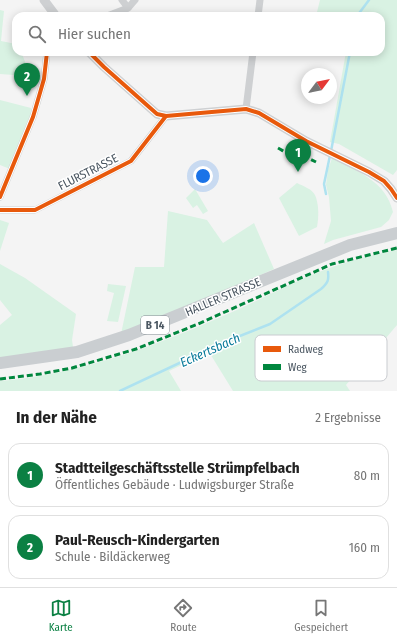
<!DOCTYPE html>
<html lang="de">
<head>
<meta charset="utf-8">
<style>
  body { margin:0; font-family:"Fira Sans Condensed",sans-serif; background:#f2f2f2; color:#222 }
  .compass { position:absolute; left:301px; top:68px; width:36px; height:36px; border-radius:50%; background:#fff; box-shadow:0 2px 10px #0003; rotate:58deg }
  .you { position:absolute; left:203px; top:176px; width:14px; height:14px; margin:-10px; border:3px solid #fff; border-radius:50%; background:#1a73e8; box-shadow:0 0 0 6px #1a73e833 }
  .badge { display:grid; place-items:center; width:26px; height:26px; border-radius:50%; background:#0b8043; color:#fff; font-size:13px; font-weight:700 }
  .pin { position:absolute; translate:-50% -33px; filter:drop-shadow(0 1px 2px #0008) }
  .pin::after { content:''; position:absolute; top:21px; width:14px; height:12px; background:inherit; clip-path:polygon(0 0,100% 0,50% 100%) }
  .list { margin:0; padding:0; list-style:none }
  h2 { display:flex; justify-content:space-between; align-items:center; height:52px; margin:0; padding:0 16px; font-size:17px }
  h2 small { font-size:13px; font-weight:400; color:#767676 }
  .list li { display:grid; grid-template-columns:26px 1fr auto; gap:12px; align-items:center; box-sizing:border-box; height:64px; margin:0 8px 8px; padding:0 8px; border:1px solid #e0e0e0; border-radius:12px }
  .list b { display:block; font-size:15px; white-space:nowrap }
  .list p { margin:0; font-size:13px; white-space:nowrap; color:#767676 }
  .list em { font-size:13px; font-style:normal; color:#767676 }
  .icon { flex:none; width:22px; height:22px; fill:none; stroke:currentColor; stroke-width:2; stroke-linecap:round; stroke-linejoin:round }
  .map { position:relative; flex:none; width:397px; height:391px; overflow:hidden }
  .search { position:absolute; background:#fff; box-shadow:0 2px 10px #0003; left:12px; right:12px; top:12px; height:44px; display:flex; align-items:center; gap:10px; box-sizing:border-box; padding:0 14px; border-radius:12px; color:#767676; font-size:15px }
  .sheet { height:196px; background:#fff }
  nav { display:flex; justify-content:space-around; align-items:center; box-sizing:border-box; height:56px; border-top:1px solid #e0e0e0; background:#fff; font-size:11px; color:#767676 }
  nav a { display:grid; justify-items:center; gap:2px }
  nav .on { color:#0b8043 }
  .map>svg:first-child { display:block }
  .green { fill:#d9f2e3 }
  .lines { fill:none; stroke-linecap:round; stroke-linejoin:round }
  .stream { stroke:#aee2f0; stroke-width:2.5 }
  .minor { stroke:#ced0d2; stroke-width:7 }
  .tertiary { stroke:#ced0d2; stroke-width:9 }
  .primary { stroke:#caced1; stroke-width:12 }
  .quiet { stroke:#00873e; stroke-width:3; stroke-dasharray:6 3; stroke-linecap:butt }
  .cycleway-casing { stroke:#fff; stroke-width:6 }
  .cycleway { stroke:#e8590c; stroke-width:4 }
  .labels { text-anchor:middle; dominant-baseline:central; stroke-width:3; stroke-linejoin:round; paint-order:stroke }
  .shield { fill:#fff; stroke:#808990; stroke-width:1 }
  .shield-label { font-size:11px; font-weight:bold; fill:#4a5661 }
  .street-label { font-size:12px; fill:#4a5661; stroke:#fff }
  .water-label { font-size:13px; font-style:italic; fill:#0c7c9b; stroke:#fff }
  .key { fill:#fff; stroke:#c9ccd0; stroke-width:1 }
  .key-label { font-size:11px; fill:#4a5661 }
</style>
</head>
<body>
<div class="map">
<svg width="397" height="391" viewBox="0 0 397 391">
  <rect width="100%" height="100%" fill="#f4f4f4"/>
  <g class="green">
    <polygon points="320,0 397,0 397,170 393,175 339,144 330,142 346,52 381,52 381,16 339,16 317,12"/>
    <path d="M0,10l4,1 -3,30 15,3v8h5c3,7 8,17 6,24l-27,-2z"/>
    <polygon points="0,100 31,108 30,118 10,169 0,165"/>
    <path d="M332,158c26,14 54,23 61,54l-4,8 -8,7 -48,13 -9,4 7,-23 -2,-24 -3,-12 2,-15z"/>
    <path d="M297,183c6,3 15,6 18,12 4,9 4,22 2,32l-18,9 -20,-38z"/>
    <polygon points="195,189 208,211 203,214 197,205 193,208 186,198"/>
    <polygon points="168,211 207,220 223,243 254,223 274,269 154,322 121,334 135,267 164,267"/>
    <polygon points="0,220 9,223 0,251"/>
    <path d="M397,250v75l-51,60 4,6h-117l-24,-39 -40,19 12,20h-181v-10c84,-7 163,-38 239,-72 28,-13 56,-28 85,-39 24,-9 48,-15 73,-20z"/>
    <polygon points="0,264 25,278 76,314 72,340 73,347 0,360 0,325 12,315 0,300"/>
    <polygon points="108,284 126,286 118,322 107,321 114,293 107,291"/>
  </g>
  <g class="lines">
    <g class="stream">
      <polyline points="357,16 369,0"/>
      <polyline points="326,194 324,184 332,146 350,52"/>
      <path d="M120,391l102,-48 48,-19 51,-35c7,-6 8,-9 7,-17"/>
    </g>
    <g class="minor">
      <polyline points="122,0 128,8"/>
      <polyline points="107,16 128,8 135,0"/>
      <polyline points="258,16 260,0"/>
      <polyline points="246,109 253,52"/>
      <polyline points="0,197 33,117 44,79 47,52"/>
      <polyline points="0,210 35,210 131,161 166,116"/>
    </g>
    <g class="tertiary">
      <polyline points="44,0 56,16"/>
      <polyline points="89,52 104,67 157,114 166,116 246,109 259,113 306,141 369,172 384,181 391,189 397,198"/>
    </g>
    <polyline class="primary" points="0,363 77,352 129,335 350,245 397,233"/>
    <g class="quiet">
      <path d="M278,148c9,5 11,8 22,6l16,8"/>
      <polyline points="0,379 40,374 72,368 136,349 198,324 332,264 397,248"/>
    </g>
    <defs>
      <g id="cycleway">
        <polyline points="89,52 104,67 157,114 166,116 246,109 259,113 306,141 369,172 384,181 391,189 397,198"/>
        <polyline points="0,197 33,117 44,79 47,52"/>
        <polyline points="0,210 35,210 131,161 166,116"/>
      </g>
    </defs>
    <use href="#cycleway" class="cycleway-casing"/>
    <use href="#cycleway" class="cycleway"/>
  </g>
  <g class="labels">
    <rect class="shield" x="141" y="316" width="28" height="18" rx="3"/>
    <g class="shield-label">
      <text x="155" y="325">B 14</text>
    </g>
    <g class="street-label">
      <text transform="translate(88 172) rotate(-27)">FLURSTRASSE</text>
      <text transform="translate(223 297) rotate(-23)">HALLER STRASSE</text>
    </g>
    <g class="water-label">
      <text transform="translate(210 350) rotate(-24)">Eckertsbach</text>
    </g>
  </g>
  <rect x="255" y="335" width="132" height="46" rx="6" class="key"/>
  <rect x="263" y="346" width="18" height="6" fill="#e8590c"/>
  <rect x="263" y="364" width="18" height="6" fill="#00873e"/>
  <g class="key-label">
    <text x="288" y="353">Radweg</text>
    <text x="288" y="371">Weg</text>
  </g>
</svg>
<svg class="compass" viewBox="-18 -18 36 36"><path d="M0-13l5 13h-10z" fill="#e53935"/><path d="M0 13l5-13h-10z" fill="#767676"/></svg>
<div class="you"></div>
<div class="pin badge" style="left:298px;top:172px">1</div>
<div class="pin badge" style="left:27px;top:96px">2</div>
<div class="search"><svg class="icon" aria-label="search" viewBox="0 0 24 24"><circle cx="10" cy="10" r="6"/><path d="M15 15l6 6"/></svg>Hier suchen</div>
</div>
<section class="sheet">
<h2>In der Nähe<small>2 Ergebnisse</small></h2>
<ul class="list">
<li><span class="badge">1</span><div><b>Stadtteilgeschäftsstelle Strümpfelbach</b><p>Öffentliches Gebäude · Ludwigsburger Straße</p></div><em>80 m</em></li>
<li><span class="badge">2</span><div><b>Paul-Reusch-Kindergarten</b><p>Schule · Bildäckerweg</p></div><em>160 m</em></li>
</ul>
</section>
<nav>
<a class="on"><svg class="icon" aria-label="map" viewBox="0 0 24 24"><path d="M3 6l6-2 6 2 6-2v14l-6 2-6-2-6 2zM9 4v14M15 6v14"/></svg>Karte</a>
<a><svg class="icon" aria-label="directions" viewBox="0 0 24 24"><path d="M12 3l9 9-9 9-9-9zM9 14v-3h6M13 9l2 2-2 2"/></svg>Route</a>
<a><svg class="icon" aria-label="saved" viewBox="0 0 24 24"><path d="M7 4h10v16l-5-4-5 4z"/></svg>Gespeichert</a>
</nav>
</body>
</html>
